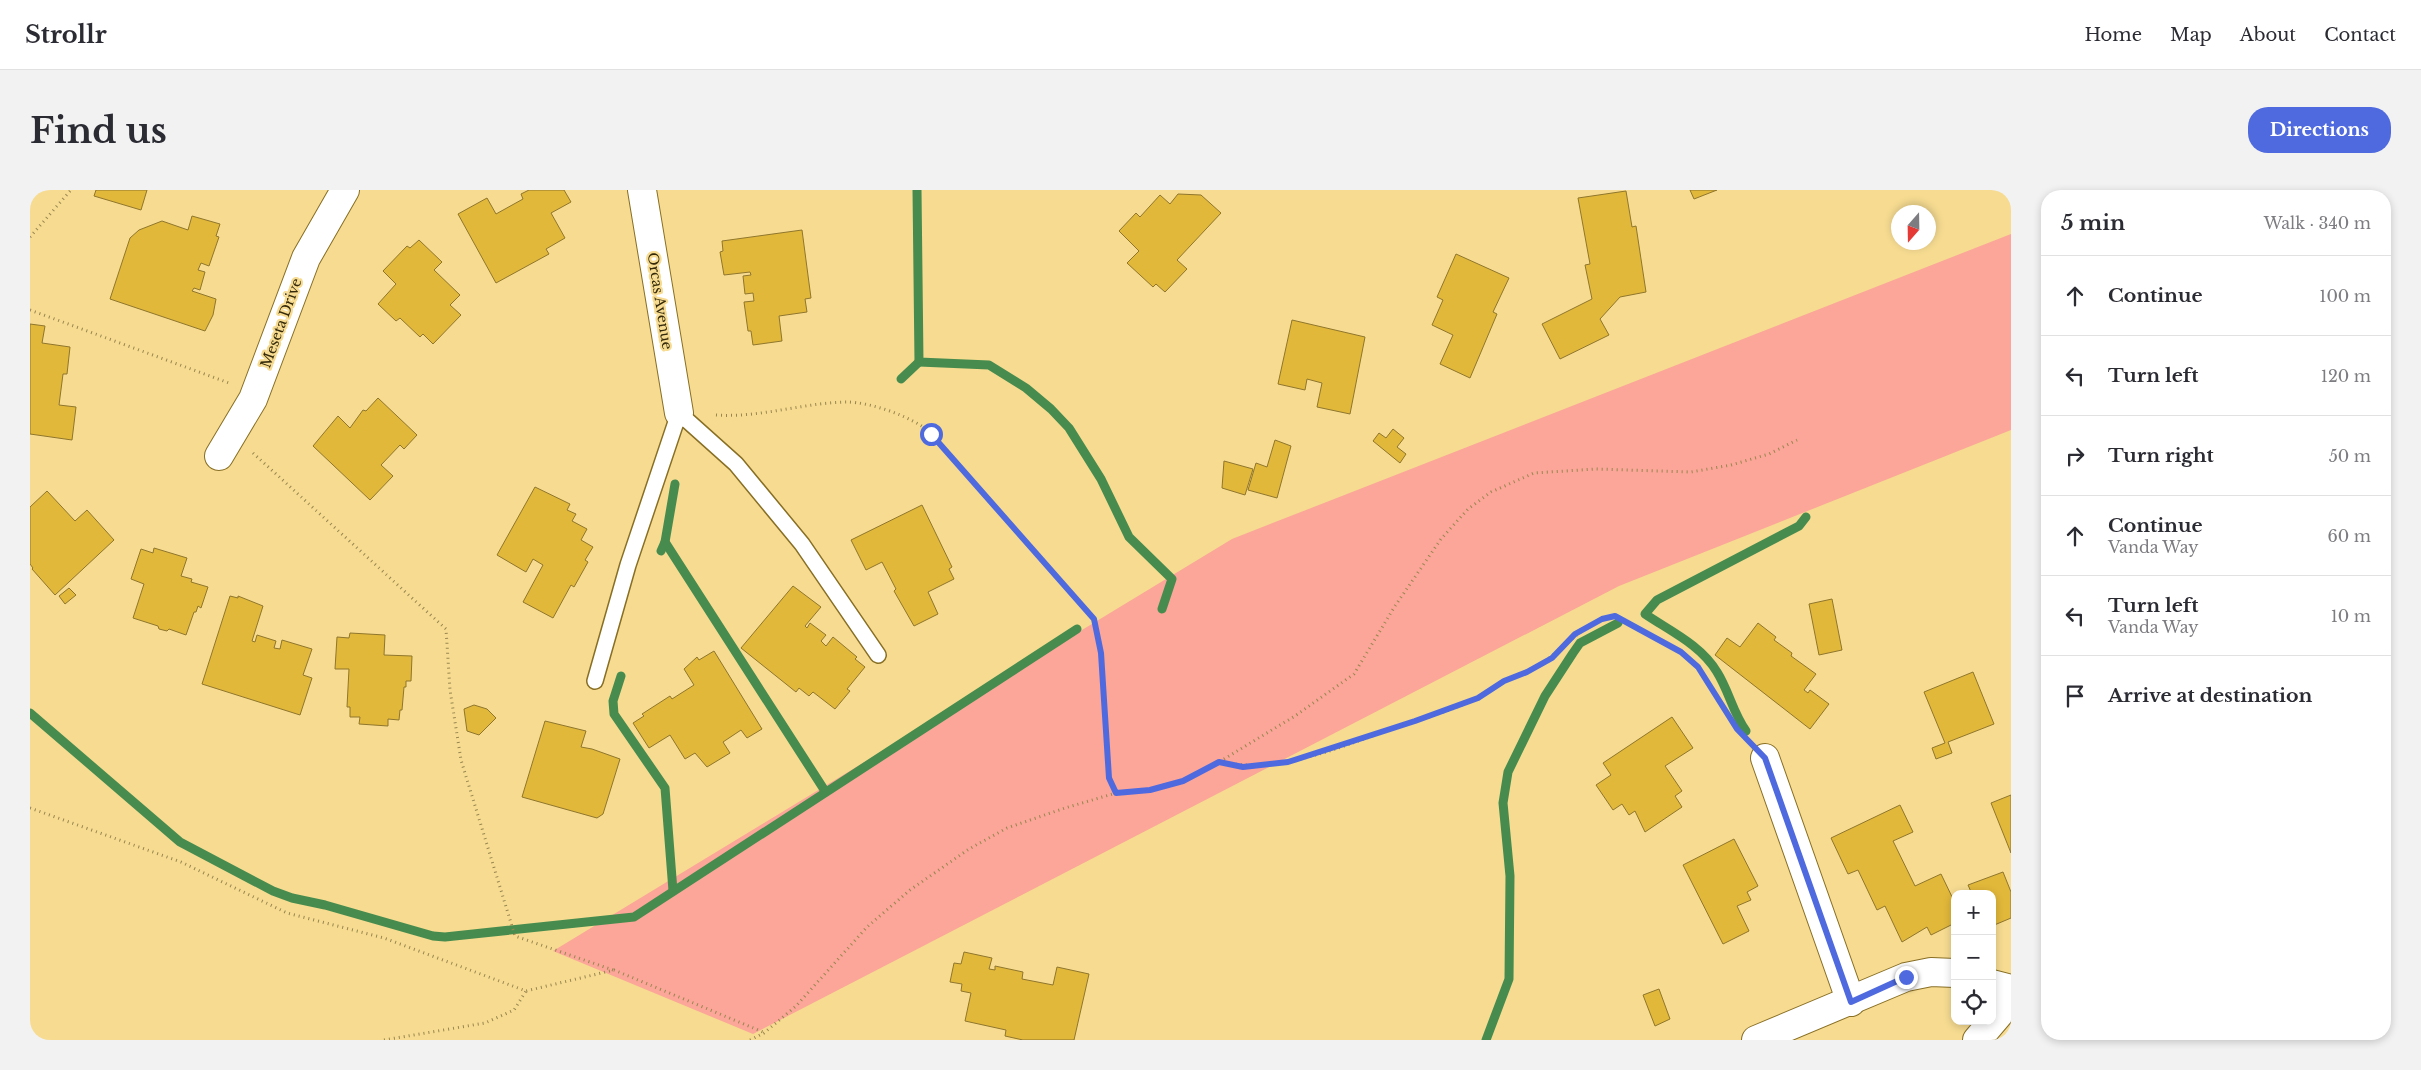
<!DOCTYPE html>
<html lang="en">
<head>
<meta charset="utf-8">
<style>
  body { margin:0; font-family:"Libre Baskerville",serif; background:#f2f2f3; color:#2b2b33 }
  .controls { position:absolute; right:15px; bottom:15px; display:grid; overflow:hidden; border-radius:10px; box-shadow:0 2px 8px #0003 }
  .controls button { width:45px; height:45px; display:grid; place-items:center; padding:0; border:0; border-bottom:1px solid #e1e1e2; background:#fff; color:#2b2b33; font:25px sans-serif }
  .compass { position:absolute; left:1861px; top:15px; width:45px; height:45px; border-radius:50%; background:#fff; box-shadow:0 2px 8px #0003; rotate:200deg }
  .stop { position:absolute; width:15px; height:15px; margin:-11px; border:4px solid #4f6adf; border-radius:50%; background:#fff }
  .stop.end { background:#4f6adf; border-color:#fff; box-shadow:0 1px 5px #0008 }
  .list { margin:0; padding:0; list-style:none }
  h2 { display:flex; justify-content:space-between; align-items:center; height:65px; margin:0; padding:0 20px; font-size:21px }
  h2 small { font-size:16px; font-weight:400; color:#7c7c81 }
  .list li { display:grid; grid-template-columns:32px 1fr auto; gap:15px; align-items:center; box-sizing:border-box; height:80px; padding:0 20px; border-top:1px solid #e1e1e2 }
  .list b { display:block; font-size:19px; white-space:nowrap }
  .list p { margin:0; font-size:16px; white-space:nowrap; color:#7c7c81 }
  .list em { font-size:16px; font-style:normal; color:#7c7c81 }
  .icon { flex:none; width:28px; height:28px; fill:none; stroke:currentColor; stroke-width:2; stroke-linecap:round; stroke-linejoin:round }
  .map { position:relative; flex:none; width:1981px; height:850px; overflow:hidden; border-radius:20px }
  header { display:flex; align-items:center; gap:30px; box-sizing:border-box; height:70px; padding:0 25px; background:#fff; border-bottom:1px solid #e1e1e2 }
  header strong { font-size:24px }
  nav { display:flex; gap:28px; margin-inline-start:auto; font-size:18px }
  .intro { display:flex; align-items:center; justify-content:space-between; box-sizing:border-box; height:120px; padding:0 30px }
  h1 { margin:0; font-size:35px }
  .button { padding:12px 22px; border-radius:20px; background:#4f6adf; color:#fff; font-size:18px; font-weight:700 }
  main { display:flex; gap:30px; padding:0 30px }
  aside { flex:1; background:#fff; border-radius:20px; box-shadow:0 2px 8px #0003 }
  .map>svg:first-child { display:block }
  .green { fill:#fba698 }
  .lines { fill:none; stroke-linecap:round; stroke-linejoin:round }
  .stream { stroke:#478c4e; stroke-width:9 }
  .building { fill:#e2b83a; stroke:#8f762c }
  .lane-casing { stroke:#886f24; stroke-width:18 }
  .street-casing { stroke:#886f24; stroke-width:30 }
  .path { stroke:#988650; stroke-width:3; stroke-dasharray:1 4; stroke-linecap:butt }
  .lane { stroke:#fff; stroke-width:15 }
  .street { stroke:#fff; stroke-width:28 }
  .route { stroke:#4f6adf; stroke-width:6 }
  .labels { text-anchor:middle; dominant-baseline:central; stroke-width:4.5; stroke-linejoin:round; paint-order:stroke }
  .street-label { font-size:14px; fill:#342a0b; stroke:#f6db91 }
</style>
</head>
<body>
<header>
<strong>Strollr</strong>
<nav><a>Home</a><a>Map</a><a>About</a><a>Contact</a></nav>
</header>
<div class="intro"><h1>Find us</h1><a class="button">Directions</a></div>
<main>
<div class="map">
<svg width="1981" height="850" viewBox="0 0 1981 850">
  <rect width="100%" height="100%" fill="#f6db91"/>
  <polygon class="green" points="1981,44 1981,240 1589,396 723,844 523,761 1202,349"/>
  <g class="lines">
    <g class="stream">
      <polyline points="887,0 889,172 959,175 996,198 1021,219 1039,238 1071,289 1099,347 1142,389 1132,419"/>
      <polyline points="871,189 889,172"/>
      <polyline points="635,352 795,601"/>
      <polyline points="631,361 635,352 645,294"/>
      <polyline points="591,486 583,511 584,524 635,598 643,701"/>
      <polyline points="0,523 150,652 243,701 262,708 295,715 403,746 415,747 604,727 1047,439"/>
      <path d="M1716,541c-13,-18 -17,-40 -29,-59 -16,-27 -47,-41 -72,-58l12,-14 142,-74 7,-9"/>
      <polyline points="1456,850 1479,789 1480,686 1473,613 1478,582 1515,506 1543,463 1550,453 1588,433"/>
    </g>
  </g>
  <g class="building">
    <polygon points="66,0 117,0 111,20 64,6"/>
    <polygon points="499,0 534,0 541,12 521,23 535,48 516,59 519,64 466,93 428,24 457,8 466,24 493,9 491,4"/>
    <polygon points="1660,0 1687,0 1664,9"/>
    <polygon points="1596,1 1602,37 1606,36 1616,102 1590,107 1570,129 1579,145 1530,169 1512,134 1562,109 1555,75 1560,74 1548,8"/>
    <polygon points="1148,4 1171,5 1191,23 1147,70 1157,79 1135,102 1126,94 1123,97 1097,73 1109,61 1089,41 1106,23 1110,27 1130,5 1140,14"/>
    <polygon points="162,26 190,34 186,46 189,47 179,76 171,73 168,80 175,82 170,100 164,98 162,101 186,109 183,125 175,141 80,109 100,48 109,40 132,31 158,40"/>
    <polygon points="772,40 781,108 775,109 777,122 749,126 752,151 723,155 721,141 718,141 714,112 724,111 723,103 715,104 713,86 721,85 720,82 694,85 690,62 693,61 692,51"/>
    <polygon points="389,50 412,72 404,80 430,105 420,115 431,125 403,154 393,144 390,147 370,128 366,131 348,114 366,94 353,81 377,56 380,58"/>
    <polygon points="1426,64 1479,88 1463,122 1467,124 1440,188 1410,174 1423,145 1402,135 1413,110 1407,107"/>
    <polygon points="1262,130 1335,147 1320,224 1287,217 1292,193 1277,189 1275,200 1248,194"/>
    <polygon points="0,134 15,136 12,153 40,157 37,184 33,184 29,215 46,217 42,250 0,244"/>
    <polygon points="348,208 387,245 374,259 370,255 351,275 363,286 340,310 283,256 308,226 320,238 333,220 336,221"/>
    <polygon points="1363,239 1374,248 1367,257 1376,264 1370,273 1343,251 1349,243 1356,248"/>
    <polygon points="1245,250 1261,256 1247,308 1218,300 1226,273 1237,277"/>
    <polygon points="1194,271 1223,279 1215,305 1192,298"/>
    <polygon points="505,297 540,314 537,320 546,324 542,331 557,339 551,350 563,357 555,370 558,372 544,397 541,395 523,428 493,412 513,375 503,369 496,382 467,365"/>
    <polygon points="17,301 45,331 57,320 84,350 25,405 2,379 3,378 0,374 0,317"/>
    <polygon points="892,315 922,377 919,379 924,389 898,402 908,424 884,436 864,401 866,399 852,372 836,380 821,350"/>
    <polygon points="124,358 157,368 151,386 162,389 161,392 178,397 171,418 168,416 166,422 164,422 156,445 139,439 137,441 129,439 128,436 103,428 114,394 101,389 111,359 123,363"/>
    <polygon points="763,396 791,417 775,436 777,438 780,433 796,445 791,451 796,456 803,447 827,467 825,469 835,477 817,499 820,501 805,519 783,502 779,506 769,498 766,502 711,458"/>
    <polygon points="39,398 46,405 35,414 29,406"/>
    <polygon points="200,406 208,408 208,406 233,416 222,451 225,452 227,445 246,451 244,458 250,459 252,450 282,459 273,485 282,488 270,525 172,494"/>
    <polygon points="1802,409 1812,460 1789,465 1779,414"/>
    <polygon points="1728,433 1746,447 1744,450 1762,463 1761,466 1786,484 1774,500 1778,503 1780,500 1799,514 1780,539 1685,465 1697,448 1710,457"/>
    <polygon points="320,443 355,445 354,465 382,466 381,491 376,491 376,497 374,497 372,520 370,520 369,530 358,529 358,536 329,534 330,527 320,527 320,517 317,517 319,479 305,479 307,447 319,448"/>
    <polygon points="684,461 732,539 717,548 711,540 693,552 700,563 677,577 665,563 655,569 640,545 619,558 603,533 614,526 612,524 640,506 642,509 664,495 654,479 667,467 669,470"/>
    <polygon points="1943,482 1964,534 1918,552 1922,563 1906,569 1902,558 1915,553 1894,502"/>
    <polygon points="444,515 457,519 466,528 449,545 437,541 434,519"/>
    <polygon points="1642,527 1663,558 1635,576 1652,601 1645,606 1652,617 1615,642 1605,621 1599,625 1592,614 1583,620 1566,595 1581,585 1573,573"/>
    <polygon points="515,531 556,541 551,557 562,559 590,569 573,624 567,628 492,607"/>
    <polygon points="1981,605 1981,663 1961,613"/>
    <polygon points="1870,615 1883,642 1863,651 1885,696 1911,684 1925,713 1925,733 1901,745 1897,737 1872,752 1855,716 1847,720 1828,680 1818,684 1801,648"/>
    <polygon points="1704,649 1728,696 1717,702 1721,710 1707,716 1719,741 1693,754 1653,675"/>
    <polygon points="1973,682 1981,702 1981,728 1962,736 1962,704 1942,704 1938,695"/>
    <polygon points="934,762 962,768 959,779 965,780 965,776 993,782 992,789 1023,795 1027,777 1059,784 1044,850 993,850 975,846 976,840 935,831 941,803 931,801 932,794 920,792 924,773 931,774"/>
    <polygon points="1629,799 1640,829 1625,836 1613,805"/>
  </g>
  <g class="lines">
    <defs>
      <polyline id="lane" points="565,491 598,375 649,223 706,274 772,354 848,465"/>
      <g id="street">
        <polyline points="612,0 649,223"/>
        <polyline points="189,266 223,209 276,68 315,0"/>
        <polyline points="1735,568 1821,812"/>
        <polyline points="1962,794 1981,799"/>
        <polyline points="1726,850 1876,787 1901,782 1925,783"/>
        <polyline points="1947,850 1981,810"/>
      </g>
    </defs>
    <use href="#lane" class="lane-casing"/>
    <use href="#street" class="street-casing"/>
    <g class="path">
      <polyline points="0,47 41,0"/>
      <polyline points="0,120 199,193"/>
      <path d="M686,225c44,3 86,-12 130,-13 25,0 67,15 85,31l163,186 7,34 8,125 7,15"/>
      <polyline points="223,263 416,439 420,500 431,570 485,746 583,780"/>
      <path d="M1191,572c61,12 119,-15 176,-35 27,-9 58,-17 82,-30 9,-5 17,-12 26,-17 10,-5 21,-8 31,-13 30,-18 42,-42 79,-51l66,36 17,15 39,62 8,9"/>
      <polyline points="0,618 151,672 257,723 354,748 496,801 584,780 733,842"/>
      <polyline points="354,850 455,833 484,820 496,801"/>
      <polyline points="720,850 734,843 766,816 837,737 880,700 939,659 977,638 1035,618 1086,603 1120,600 1153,591 1189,572 1265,526 1324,484 1365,416 1411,349 1438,319 1461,302 1504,283 1566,279 1661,282 1701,275 1739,264 1767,250"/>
    </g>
    <use href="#lane" class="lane"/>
    <use href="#street" class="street"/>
  </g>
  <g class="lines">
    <polyline class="route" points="901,244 1064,429 1071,463 1079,588 1086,603 1120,600 1153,591 1189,572 1213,577 1258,572 1385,531 1448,508 1474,491 1497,482 1522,468 1545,444 1572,429 1585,426 1651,462 1668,477 1707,539 1735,568 1821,812 1876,787"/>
  </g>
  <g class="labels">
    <g class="street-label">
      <text transform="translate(630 111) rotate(81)">Orcas Avenue</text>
      <text transform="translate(251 133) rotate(-70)">Meseta Drive</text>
    </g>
  </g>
</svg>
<div class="controls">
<button>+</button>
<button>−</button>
<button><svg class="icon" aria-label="locate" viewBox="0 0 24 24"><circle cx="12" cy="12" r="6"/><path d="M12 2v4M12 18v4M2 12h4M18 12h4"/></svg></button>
</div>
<svg class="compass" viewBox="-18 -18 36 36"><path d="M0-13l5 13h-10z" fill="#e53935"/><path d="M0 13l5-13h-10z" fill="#7c7c81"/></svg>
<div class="stop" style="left:901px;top:244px"></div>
<div class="stop end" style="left:1876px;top:787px"></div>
</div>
<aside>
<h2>5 min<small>Walk · 340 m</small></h2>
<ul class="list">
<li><svg class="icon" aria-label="ahead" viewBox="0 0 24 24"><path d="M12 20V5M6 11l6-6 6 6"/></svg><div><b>Continue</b></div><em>100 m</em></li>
<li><svg class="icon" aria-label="left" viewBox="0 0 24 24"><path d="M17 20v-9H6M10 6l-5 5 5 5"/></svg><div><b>Turn left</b></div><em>120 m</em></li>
<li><svg class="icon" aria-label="right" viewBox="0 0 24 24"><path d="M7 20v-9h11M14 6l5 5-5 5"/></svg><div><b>Turn right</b></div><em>50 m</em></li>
<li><svg class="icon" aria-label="ahead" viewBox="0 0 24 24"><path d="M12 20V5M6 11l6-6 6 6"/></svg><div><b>Continue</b><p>Vanda Way</p></div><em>60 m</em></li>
<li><svg class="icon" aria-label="left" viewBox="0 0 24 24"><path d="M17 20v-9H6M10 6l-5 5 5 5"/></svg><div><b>Turn left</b><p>Vanda Way</p></div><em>10 m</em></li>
<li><svg class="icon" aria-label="arrive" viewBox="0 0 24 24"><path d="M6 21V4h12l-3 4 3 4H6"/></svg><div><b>Arrive at destination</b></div></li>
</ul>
</aside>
</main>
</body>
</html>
